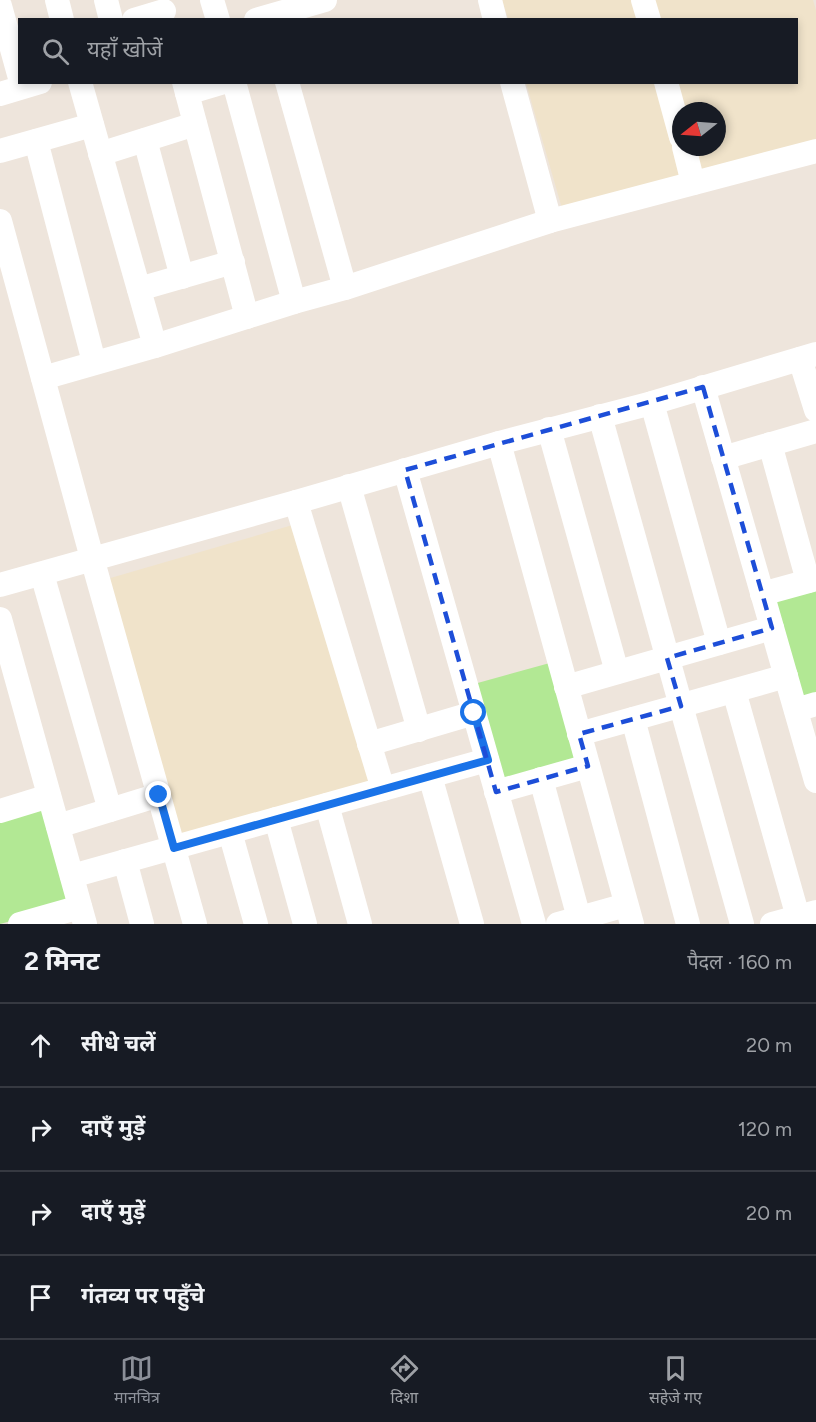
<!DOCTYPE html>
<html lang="hi">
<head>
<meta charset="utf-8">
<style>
  body { margin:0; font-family:Figtree,"Noto Sans Devanagari",sans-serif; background:#242831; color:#f1f3f6 }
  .compass { position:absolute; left:672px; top:102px; width:54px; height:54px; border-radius:50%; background:#171b24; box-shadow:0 3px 9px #0003; rotate:253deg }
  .stop { position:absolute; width:18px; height:18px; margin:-14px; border:4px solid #1a73e8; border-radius:50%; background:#fff }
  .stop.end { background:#1a73e8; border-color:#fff; box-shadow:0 2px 6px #0008 }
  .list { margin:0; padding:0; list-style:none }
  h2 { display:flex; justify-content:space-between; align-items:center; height:78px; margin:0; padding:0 24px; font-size:26px }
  h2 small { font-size:20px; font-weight:400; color:#9ea1a6 }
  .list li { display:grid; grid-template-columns:39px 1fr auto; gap:18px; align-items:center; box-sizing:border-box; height:84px; padding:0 24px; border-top:2px solid #363941 }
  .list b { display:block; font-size:22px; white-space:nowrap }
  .list em { font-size:20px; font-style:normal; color:#9ea1a6 }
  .icon { flex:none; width:33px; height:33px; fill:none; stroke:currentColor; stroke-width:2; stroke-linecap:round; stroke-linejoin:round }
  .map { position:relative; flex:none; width:816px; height:924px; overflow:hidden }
  .search { position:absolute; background:#171b24; box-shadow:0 3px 9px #0003; left:18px; right:18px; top:18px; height:66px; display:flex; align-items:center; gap:15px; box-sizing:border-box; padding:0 21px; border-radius:0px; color:#9ea1a6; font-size:22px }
  .sheet { height:414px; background:#171b24 }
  nav { display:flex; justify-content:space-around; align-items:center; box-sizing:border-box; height:84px; border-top:2px solid #363941; background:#171b24; font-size:16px; color:#9ea1a6 }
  nav a { display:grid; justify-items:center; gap:3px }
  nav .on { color:#8c9099 }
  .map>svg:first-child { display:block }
  .education { fill:#f0e3ca; fill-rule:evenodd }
  .green { fill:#b2e894 }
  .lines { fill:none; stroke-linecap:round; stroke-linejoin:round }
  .minor { stroke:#fff; stroke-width:24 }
  .route { stroke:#1a73e8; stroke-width:8 }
  .marked { fill:none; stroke:#1d4ed8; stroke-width:4.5; stroke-dasharray:12 8; stroke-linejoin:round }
</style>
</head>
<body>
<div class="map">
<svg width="816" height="924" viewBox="0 0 816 924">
  <rect width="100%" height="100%" fill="#eee5dc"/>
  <g class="education">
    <path d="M502,0h311l3,10v137l-251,72 -39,-136 270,-1v-62l-288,-1zM681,111h36v36h-36z"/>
    <polygon points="296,524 370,783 181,837 107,579"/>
  </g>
  <g class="green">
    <polygon points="816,586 816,695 801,700 772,598"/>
    <polygon points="557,661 585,762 502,785 474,684"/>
    <polygon points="45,803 74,904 0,924 0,815"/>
  </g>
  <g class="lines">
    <g class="minor">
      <polyline points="57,0 62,20"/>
      <polyline points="106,0 111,20"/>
      <polyline points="212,0 218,20"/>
      <polyline points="490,0 495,20"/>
      <polyline points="643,0 649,20"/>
      <polyline points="0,6 20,78"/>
      <polyline points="134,20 164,11"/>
      <polyline points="256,20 325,0"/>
      <polyline points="80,82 155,346"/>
      <polyline points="184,82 247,317"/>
      <polyline points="234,82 294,302"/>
      <polyline points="287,82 345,288"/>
      <polyline points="512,82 550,221"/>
      <polyline points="666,82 681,137"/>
      <polyline points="187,93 224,82"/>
      <polyline points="0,94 40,82"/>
      <polyline points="145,140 182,277"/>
      <polyline points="36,141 94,362"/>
      <polyline points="684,147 693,183"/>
      <polyline points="0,151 92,125"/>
      <polyline points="100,154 195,124"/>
      <polyline points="0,221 92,558 195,924"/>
      <polyline points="139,289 233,262"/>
      <polyline points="800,359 816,410"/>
      <polyline points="43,378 155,346 294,302 345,288 550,221 816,151"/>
      <polyline points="703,387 816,781"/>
      <polyline points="652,403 719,643"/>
      <polyline points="600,416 742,924"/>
      <polyline points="549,429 617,672"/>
      <polyline points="499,443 632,924"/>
      <polyline points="770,444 808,581"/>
      <polyline points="723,458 816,431"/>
      <polyline points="405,470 534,924"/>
      <polyline points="349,486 419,730"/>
      <polyline points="296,502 383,789"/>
      <polyline points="42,574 110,810"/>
      <polyline points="0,585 296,502 499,443 652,403 816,354"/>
      <polyline points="762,594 816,579"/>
      <polyline points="0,619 85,924"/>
      <polyline points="566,687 772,628"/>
      <polyline points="734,691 800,924"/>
      <polyline points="796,710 816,704"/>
      <polyline points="633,719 688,924"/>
      <polyline points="579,734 786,676"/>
      <polyline points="369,744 474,713"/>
      <polyline points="430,776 472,924"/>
      <polyline points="541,779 579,918"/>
      <polyline points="496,792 588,766"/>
      <polyline points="327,805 360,924"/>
      <polyline points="0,811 49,796"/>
      <polyline points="276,819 305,924"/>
      <polyline points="58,826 159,795"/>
      <polyline points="230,832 256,924"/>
      <polyline points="125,861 142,924"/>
      <polyline points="72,876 487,760"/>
      <polyline points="20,924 80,907"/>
      <polyline points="558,924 626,905"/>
      <polyline points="772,924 816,912"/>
    </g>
  </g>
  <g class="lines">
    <polyline class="route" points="159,795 174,848 488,760 474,713"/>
  </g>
  <path class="marked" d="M703,387l69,241 -105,30 14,48 -102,28 9,32 -92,26 -91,-322z"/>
</svg>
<svg class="compass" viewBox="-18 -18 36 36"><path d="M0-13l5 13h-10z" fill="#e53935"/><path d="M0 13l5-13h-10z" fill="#9ea1a6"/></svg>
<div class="stop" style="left:474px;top:713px"></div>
<div class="stop end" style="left:159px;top:795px"></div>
<div class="search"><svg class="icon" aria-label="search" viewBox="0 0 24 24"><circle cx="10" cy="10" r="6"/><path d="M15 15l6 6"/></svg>यहाँ खोजें</div>
</div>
<section class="sheet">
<h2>2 मिनट<small>पैदल · 160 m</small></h2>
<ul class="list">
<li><svg class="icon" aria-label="ahead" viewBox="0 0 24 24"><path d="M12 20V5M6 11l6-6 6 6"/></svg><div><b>सीधे चलें</b></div><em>20 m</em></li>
<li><svg class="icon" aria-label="right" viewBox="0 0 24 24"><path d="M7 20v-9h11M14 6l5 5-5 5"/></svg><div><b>दाएँ मुड़ें</b></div><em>120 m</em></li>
<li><svg class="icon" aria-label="right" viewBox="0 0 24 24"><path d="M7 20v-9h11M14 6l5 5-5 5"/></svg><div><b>दाएँ मुड़ें</b></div><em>20 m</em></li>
<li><svg class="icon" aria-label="arrive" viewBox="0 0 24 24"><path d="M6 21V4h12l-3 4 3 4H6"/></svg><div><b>गंतव्य पर पहुँचे</b></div></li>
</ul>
</section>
<nav>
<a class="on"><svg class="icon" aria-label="map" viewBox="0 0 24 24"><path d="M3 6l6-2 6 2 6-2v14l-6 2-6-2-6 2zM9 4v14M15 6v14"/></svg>मानचित्र</a>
<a><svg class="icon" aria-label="directions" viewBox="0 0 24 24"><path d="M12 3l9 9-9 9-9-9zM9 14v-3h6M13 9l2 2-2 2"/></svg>दिशा</a>
<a><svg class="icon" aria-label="saved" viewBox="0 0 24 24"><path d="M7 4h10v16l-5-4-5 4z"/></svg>सहेजे गए</a>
</nav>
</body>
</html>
